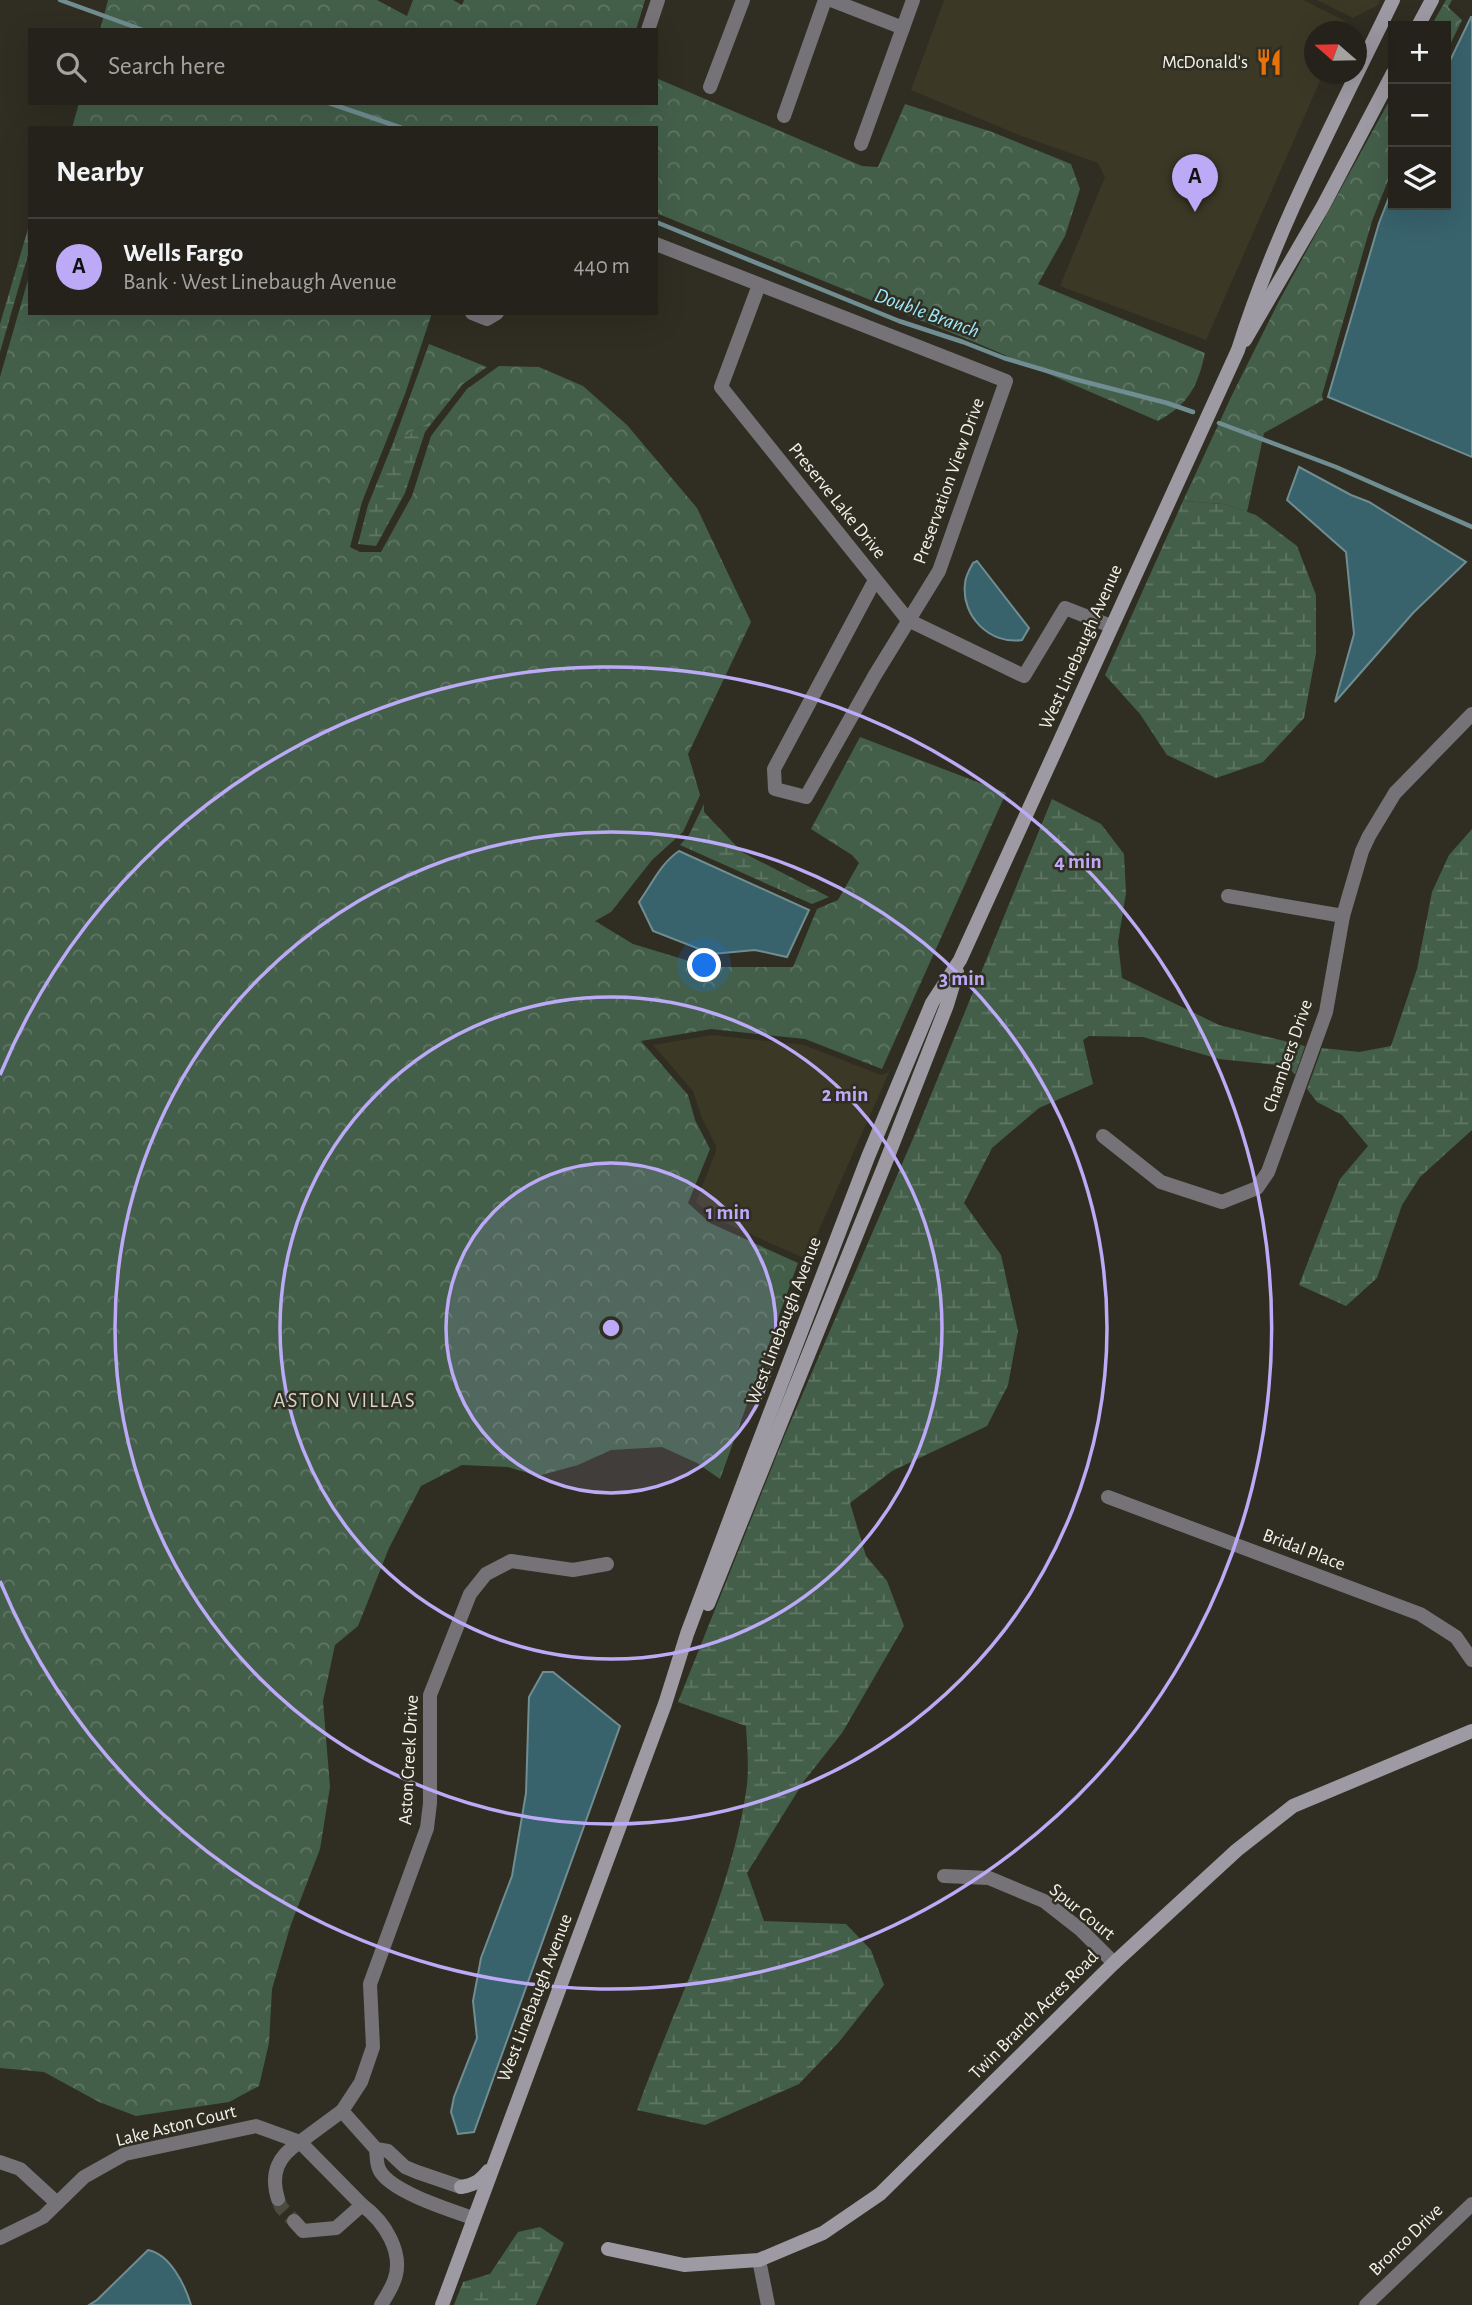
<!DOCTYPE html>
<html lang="en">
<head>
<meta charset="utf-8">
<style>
  body { margin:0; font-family:"Alegreya Sans",sans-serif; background:#2c2a23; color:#f1f3f6 }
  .controls { position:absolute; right:21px; top:21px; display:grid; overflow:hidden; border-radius:0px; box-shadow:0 7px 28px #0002 }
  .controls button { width:63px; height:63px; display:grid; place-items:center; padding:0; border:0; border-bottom:2px solid #413f39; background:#24221a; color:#f1f3f6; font:35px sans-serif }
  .compass { position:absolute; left:1304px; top:21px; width:63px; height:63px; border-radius:50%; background:#24221a; box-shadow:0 7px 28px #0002; rotate:290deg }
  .you { position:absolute; left:705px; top:966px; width:24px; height:24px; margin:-18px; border:5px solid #fff; border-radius:50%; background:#1a73e8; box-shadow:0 0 0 10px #1a73e833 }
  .badge { display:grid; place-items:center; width:46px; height:46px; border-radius:50%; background:#bcaaf6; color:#111; font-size:23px; font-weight:700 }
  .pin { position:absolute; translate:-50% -58px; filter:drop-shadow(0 2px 4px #0008) }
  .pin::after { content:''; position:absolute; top:37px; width:24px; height:21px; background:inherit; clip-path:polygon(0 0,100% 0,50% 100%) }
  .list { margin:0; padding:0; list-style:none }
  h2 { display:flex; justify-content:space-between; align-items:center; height:91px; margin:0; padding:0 28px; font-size:30px }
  h2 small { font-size:23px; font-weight:400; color:#a3a4a2 }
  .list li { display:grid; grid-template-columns:46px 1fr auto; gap:21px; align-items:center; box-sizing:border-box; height:98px; padding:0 28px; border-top:2px solid #413f39 }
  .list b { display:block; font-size:26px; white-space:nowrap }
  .list p { margin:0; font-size:23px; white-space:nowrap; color:#a3a4a2 }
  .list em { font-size:23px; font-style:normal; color:#a3a4a2 }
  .icon { flex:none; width:38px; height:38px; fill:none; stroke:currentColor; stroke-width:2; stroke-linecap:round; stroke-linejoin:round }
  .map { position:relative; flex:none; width:1472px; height:2305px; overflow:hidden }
  .search { position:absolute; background:#24221a; box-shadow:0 7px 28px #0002; left:28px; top:28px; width:630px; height:77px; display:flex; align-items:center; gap:18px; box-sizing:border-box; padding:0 24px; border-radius:0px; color:#a3a4a2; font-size:26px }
  .panel { position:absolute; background:#24221a; box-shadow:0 7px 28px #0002; left:28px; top:126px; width:630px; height:189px; border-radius:0px }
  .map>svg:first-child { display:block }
  .built { fill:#3b3826 }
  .forest { fill:url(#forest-crowns) }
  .wetland { fill:url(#wetland-marsh) }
  .water { fill:#38626c; stroke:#708d92; stroke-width:2 }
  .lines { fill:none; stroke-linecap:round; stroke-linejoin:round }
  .stream { stroke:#708d92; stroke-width:4.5 }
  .street-tunnel { stroke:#4d4b40; stroke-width:14; stroke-dasharray:14 7; stroke-linecap:butt }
  .street { stroke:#767378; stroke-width:14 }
  .secondary { stroke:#9e9aa3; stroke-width:14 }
  .ring { fill:none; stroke:#bcaaf6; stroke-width:3.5 }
  .labels { text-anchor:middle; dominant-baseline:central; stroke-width:5; stroke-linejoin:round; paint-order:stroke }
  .poi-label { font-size:19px; fill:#f3f2ea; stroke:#302e22; text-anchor:end }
  .street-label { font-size:19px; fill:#f3f2ea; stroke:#302e22 }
  .water-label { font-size:21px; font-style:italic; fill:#9deafd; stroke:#302e22 }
  .neighbourhood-label { font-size:21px; letter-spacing:2px; fill:#d7d5c6; stroke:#302e22 }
  .centre { fill:#bcaaf6; stroke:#302e22; stroke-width:3.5 }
  .ring-label { font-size:21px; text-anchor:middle; font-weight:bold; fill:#bcaaf6; stroke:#302e22; stroke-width:5; stroke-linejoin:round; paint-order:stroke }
</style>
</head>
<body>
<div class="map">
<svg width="1472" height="2305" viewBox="0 0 1472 2305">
  <defs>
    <pattern id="forest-crowns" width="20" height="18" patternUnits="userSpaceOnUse" patternTransform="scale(1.75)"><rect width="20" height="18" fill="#435f4a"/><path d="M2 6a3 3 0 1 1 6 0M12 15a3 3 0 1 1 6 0" fill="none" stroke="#5f7664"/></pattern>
    <pattern id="wetland-marsh" width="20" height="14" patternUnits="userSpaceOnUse" patternTransform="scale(1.75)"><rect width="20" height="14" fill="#435f4a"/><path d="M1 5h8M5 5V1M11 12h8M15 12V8" fill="none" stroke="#5f7664"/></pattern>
  </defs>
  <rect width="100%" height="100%" fill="#302e22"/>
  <g class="built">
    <polygon points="944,0 1303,0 1345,21 1341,31 1314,32 1314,74 1323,74 1206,340 1060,286 1105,177 1098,163 1019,135 911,90"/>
    <polygon points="1317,0 1380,0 1378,5 1353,18"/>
    <polygon points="712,1035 804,1045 881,1075 887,1073 891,1068 806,1259 714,1218 696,1202 716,1151 716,1146 702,1118 693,1091 653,1045"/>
  </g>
  <g class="forest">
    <polygon points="108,0 377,0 407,16 413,0 453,0 462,5 464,0 645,0 636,30 100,30"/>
    <polygon points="1446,0 1452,0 1448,7 1462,20 1446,53 1446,26 1431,26"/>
    <path d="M656,78l206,88 16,1 27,-63 87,28 79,32 9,25 -15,47 -27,48 167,69c-7,33 -17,52 -47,68l-179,-77 -323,-131v-85h-584l7,-25h577z"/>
    <polygon points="1393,94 1393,168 1372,221 1322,395 1323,400 1264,433 1247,512 1224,504 1183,501 1232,395 1279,301"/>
    <polygon points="30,273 30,313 432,313 405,394 362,502 350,547 360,552 381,552 412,496 431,436 467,389 499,366 539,367 583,386 627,425 697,508 751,622 688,754 700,795 683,832 652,860 611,912 595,921 633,944 709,967 793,967 817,909 838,900 859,863 852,855 811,829 860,737 1006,793 882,1069 805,1039 711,1029 641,1041 688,1095 695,1120 710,1149 688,1203 710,1223 798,1263 720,1479 697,1463 662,1447 611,1450 578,1465 538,1476 508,1467 462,1465 421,1486 389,1548 358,1626 335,1645 323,1701 330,1787 320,1849 290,1927 272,1989 269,2043 259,2086 229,2102 136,2116 99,2102 44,2072 0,2068 0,377"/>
    <polygon points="429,344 487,367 463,384 435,419 393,443"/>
  </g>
  <g class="wetland">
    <polygon points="30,222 30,248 0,352 0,324"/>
    <polygon points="435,419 425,432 405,493 376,546 358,544 368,505 393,443"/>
    <polygon points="1183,501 1224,504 1256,515 1297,546 1316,595 1316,653 1304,718 1263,762 1216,778 1167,755 1140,714 1105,675"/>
    <path d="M1052,799l49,25 23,30 2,39 -8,49 4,36 97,47 86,21 -10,29 -7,-9 -69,-7 -76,-22 -54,-1 -6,4 10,44 -54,24 -47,40 -28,55 37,52 17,76 -10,54 -21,41 -95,45 -42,32 16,53 21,25 17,45 -62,107 -38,48 -57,92 17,48 82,3 25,26 13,35 -45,57 -40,42 -94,41 -68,-15c38,-108 94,-210 110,-325 2,-19 0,-40 -1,-59l-68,-24 106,-265 131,-303z"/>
    <polygon points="704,804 704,812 742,852 829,897 812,904 680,845 689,835"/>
    <polygon points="1472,829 1472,1130 1420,1177 1402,1205 1377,1278 1346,1306 1299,1285 1340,1179 1368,1146 1342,1115 1317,1102 1307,1089 1322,1048 1359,1052 1391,1046 1417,969 1432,892 1449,855"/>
    <polygon points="540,2227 564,2243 536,2305 454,2305 463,2282 490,2274 518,2232"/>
  </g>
  <g class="water">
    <polygon points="1471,17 1472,17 1472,457 1328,397 1379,223 1393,187 1393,205 1446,205 1446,69"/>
    <polygon points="1299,467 1351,495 1369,502 1466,562 1413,613 1335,702 1354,634 1346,552 1287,500"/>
    <path d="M977,561l52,67 -7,12c-32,5 -61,-24 -57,-56 0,-7 4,-14 8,-21z"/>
    <path d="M679,851l130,59 -22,47 -32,-7 -43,4 -59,-23 -14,-29c13,-18 22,-39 40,-51z"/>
    <polygon points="543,1672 553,1672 620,1726 474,2132 458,2134 451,2112 454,2097 477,2038 473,2001 481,1958 512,1876 526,1793 529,1697"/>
    <path d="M148,2250c22,4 37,35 43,55h-102l8,-5z"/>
  </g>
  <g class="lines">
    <g class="stream">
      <polyline points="60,0 143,30"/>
      <polyline points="329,103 402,128"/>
      <polyline points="656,222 899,321 963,342 1004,358 1074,379 1167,403 1193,412"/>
      <polyline points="1219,423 1336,467 1472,527"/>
    </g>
    <polyline class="street-tunnel" points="278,2199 281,2207 294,2221"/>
    <g class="street">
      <polyline points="831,0 903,28"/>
      <polyline points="648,30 658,0"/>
      <polyline points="710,87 743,0"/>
      <polyline points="784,116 825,0"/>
      <polyline points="861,144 913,0"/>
      <polyline points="656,244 1006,381 939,571 875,675 806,797 775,789 774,769 875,580"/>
      <polyline points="759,285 721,387 908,620 1024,676 1065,608 1111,626"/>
      <polyline points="472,313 487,319 497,313"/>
      <polyline points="1228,896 1343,916"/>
      <polyline points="1103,1136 1161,1182 1222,1202 1257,1188 1268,1172 1326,1012 1343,916 1362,851 1369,836 1395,793 1472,714"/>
      <polyline points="1108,1497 1420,1614 1456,1637 1472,1660"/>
      <polyline points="944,1876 989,1878 1044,1901 1081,1930 1114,1963"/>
      <polyline points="342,2111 376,2149 388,2151 405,2167 417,2172 461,2187"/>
      <path d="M376,2149c1,7 0,16 4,22 12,21 70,39 93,47"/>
      <polyline points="0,2162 20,2169 57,2203"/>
      <path d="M278,2199c-8,-26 0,-43 22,-57l62,63"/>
      <path d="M294,2221l9,10 33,-3 26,-23c22,16 43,48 32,76 -3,8 -8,16 -13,24"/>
      <polyline points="0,2238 43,2217 84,2177 125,2154 256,2126 300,2142 342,2111 361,2082 373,2047 370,1984 427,1828 430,1803 430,1695 470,1594 486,1574 511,1561 573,1570 607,1564"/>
      <polyline points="759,2260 768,2305"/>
      <polyline points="1366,2305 1472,2204"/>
    </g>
    <g class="secondary">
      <polyline points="1418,26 1432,0"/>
      <polyline points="1245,340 1323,206 1393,73"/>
      <polyline points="708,1604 885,1164 947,1005 957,972"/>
      <path d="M461,2187c13,-2 19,-6 27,-16"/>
      <polyline points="608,2249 684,2265 759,2260 823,2233 880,2194 1114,1963 1237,1850 1293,1806 1472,1731"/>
      <path d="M442,2305l223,-601 22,-70 65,-174 116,-303 64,-154 28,-43 278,-610c38,-122 100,-236 155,-350"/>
    </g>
  </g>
  <circle cx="611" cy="1328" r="165" fill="#bcaaf6" fill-opacity=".12"/>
  <g class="ring">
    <circle cx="611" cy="1328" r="165"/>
    <circle cx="611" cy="1328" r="331"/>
    <circle cx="611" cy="1328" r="496"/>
    <path d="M0 1075A661 661 0 1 1 0 1581"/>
  </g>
  <defs>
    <symbol id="restaurant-bare" viewBox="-9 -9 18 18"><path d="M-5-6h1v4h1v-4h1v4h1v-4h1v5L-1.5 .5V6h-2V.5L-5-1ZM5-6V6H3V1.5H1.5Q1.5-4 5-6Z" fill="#e8710a" stroke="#302e22" stroke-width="2.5" paint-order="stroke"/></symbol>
  </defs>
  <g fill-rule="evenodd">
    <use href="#restaurant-bare" x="1250" y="43" width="38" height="38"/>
  </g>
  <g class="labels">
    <g class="poi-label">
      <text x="1248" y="62">McDonald's</text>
    </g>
    <g class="street-label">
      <text transform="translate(949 481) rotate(-70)">Preservation View Drive</text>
      <text transform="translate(837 501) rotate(51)">Preserve Lake Drive</text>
      <text transform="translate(1081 647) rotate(-66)">West Linebaugh Avenue</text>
      <text transform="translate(1288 1056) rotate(-71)">Chambers Drive</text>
      <text transform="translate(784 1321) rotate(-69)">West Linebaugh Avenue</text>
      <text transform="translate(1304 1550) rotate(21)">Bridal Place</text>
      <text transform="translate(409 1760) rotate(-87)">Aston Creek Drive</text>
      <text transform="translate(1082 1912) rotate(39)">Spur Court</text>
      <text transform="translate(535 1998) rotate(-69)">West Linebaugh Avenue</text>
      <text transform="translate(1034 2015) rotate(-45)">Twin Branch Acres Road</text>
      <text transform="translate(176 2126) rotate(-14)">Lake Aston Court</text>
      <text transform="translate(1406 2240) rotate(-44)">Bronco Drive</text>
    </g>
    <g class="water-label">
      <text transform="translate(927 313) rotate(20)">Double Branch</text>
    </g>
    <g class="neighbourhood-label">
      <text x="345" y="1400">ASTON VILLAS</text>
    </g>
  </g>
  <circle cx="611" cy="1328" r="10" class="centre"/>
  <g class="ring-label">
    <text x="1078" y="868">4 min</text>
    <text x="962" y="985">3 min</text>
    <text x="845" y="1101">2 min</text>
    <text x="728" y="1219">1 min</text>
  </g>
</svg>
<div class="controls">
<button>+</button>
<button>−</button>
<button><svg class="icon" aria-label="layers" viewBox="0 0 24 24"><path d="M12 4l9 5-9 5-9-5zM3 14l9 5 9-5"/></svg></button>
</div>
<svg class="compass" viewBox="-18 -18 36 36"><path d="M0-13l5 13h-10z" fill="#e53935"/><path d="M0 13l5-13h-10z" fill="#a3a4a2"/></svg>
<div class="you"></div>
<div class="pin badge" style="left:1195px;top:212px">A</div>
<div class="search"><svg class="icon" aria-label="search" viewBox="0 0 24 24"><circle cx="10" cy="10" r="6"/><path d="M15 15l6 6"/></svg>Search here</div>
<section class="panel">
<h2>Nearby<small></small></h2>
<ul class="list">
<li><span class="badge">A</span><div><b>Wells Fargo</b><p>Bank · West Linebaugh Avenue</p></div><em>440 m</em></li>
</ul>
</section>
</div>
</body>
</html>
